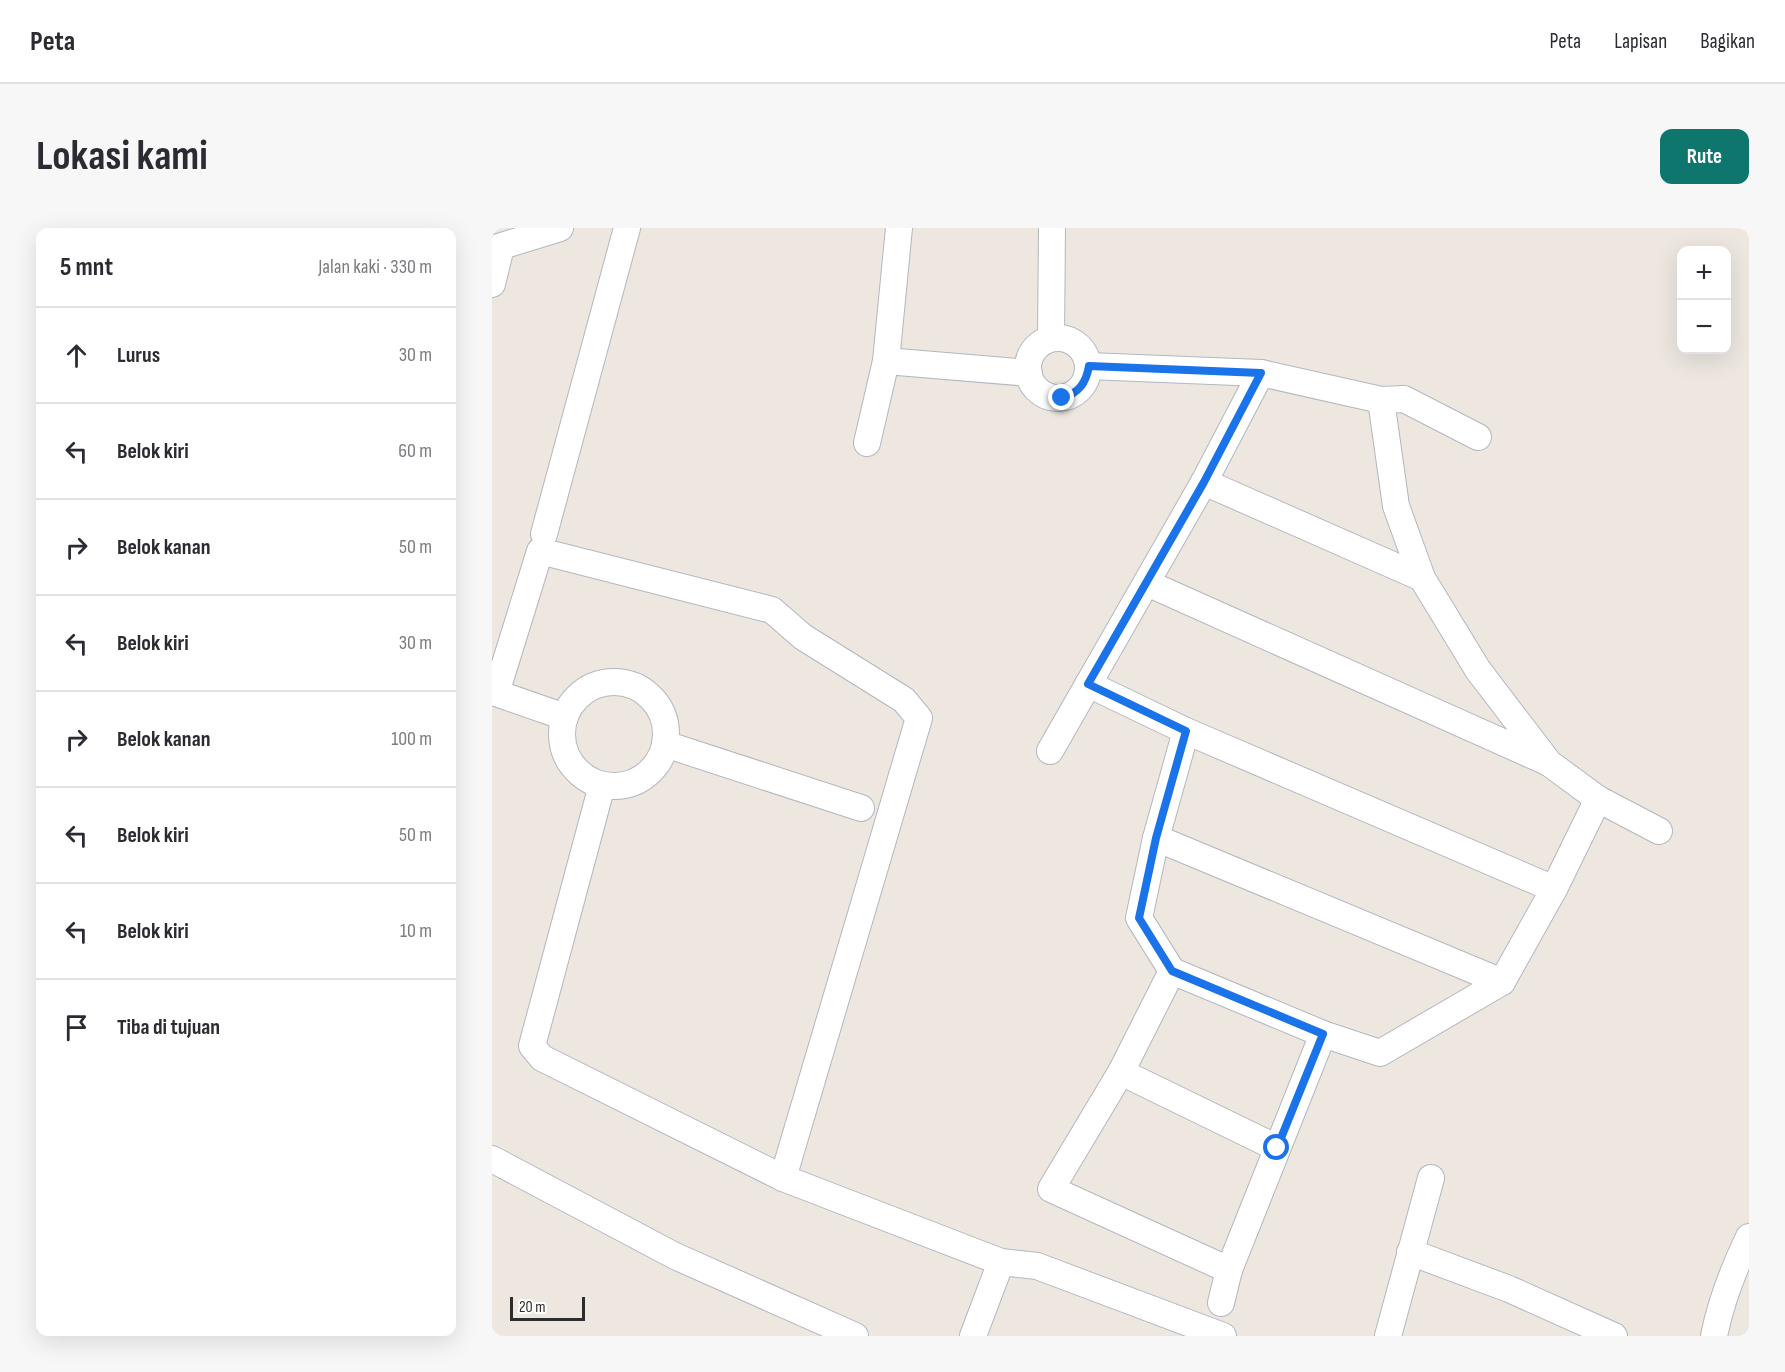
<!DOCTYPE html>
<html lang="id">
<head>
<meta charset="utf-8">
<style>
  body { margin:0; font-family:"Sofia Sans Condensed",sans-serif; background:#f7f7f7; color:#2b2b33 }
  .controls { position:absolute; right:18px; top:18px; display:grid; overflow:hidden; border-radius:12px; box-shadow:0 6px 24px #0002 }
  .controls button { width:54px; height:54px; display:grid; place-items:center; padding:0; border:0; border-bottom:2px solid #e1e1e2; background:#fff; color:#2b2b33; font:30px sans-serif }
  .scale { position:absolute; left:18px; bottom:15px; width:75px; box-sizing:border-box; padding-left:6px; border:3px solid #2d2d2d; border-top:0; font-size:16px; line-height:21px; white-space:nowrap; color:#2d2d2d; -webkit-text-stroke:4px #fff; paint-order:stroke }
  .stop { position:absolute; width:18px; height:18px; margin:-14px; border:4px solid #1a73e8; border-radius:50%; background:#fff }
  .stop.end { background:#1a73e8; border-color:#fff; box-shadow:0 2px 6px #0008 }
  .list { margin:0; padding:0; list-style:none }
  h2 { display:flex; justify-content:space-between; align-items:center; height:78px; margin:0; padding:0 24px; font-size:26px }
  h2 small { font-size:20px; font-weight:400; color:#7c7c81 }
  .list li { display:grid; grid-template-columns:39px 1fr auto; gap:18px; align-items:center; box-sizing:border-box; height:96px; padding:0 24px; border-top:2px solid #e1e1e2 }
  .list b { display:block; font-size:22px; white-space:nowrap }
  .list em { font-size:20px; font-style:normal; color:#7c7c81 }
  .icon { flex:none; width:33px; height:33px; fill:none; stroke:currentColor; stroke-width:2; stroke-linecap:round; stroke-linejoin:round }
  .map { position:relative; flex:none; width:1257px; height:1108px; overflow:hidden; border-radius:12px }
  header { display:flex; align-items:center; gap:36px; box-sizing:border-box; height:84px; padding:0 30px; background:#fff; border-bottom:2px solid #e1e1e2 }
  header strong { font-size:28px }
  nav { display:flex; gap:33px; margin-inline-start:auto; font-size:21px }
  .intro { display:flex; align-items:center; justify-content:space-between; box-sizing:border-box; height:144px; padding:0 36px }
  h1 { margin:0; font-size:42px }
  .button { padding:15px 27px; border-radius:12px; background:#0f766e; color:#fff; font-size:21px; font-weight:700 }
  main { display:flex; gap:36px; padding:0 36px }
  aside { flex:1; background:#fff; border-radius:12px; box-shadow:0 6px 24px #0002 }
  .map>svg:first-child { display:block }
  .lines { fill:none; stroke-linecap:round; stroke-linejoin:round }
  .minor-casing { stroke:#b3b7bf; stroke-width:28 }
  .minor { stroke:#fff; stroke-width:26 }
  .route { stroke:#1a73e8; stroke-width:8 }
</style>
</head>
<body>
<header>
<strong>Peta</strong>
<nav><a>Peta</a><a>Lapisan</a><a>Bagikan</a></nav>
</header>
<div class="intro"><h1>Lokasi kami</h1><a class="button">Rute</a></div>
<main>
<aside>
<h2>5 mnt<small>Jalan kaki · 330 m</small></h2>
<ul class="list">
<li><svg class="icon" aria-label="ahead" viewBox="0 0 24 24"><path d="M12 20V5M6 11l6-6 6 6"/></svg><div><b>Lurus</b></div><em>30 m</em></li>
<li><svg class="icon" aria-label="left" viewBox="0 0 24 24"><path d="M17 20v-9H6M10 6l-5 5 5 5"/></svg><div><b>Belok kiri</b></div><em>60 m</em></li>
<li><svg class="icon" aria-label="right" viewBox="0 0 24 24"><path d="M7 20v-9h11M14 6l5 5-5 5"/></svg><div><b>Belok kanan</b></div><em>50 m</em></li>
<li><svg class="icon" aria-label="left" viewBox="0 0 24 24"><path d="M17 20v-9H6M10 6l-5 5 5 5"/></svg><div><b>Belok kiri</b></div><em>30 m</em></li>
<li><svg class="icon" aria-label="right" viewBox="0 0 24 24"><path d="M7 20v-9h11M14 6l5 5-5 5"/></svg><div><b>Belok kanan</b></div><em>100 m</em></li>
<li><svg class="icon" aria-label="left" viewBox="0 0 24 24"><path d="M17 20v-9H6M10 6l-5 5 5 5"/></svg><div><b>Belok kiri</b></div><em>50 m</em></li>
<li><svg class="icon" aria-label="left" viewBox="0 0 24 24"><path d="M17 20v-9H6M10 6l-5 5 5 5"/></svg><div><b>Belok kiri</b></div><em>10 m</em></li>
<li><svg class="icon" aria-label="arrive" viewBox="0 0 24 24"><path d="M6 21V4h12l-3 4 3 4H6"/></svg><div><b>Tiba di tujuan</b></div></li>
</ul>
</aside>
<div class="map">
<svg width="1257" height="1108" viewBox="0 0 1257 1108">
  <rect width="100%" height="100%" fill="#ede7e0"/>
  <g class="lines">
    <defs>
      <g id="minor">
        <polyline points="0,21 68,0"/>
        <polyline points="0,56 9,19"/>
        <polyline points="559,110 560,0"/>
        <circle cx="566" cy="140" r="30"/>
        <polyline points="394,133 407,0"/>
        <polyline points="596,138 769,145 889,172 912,171 986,209"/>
        <polyline points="889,172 904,278 930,350 986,442 1057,535 1106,571 1167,603"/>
        <polyline points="375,215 394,133 537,145"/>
        <polyline points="712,254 930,350"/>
        <polyline points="52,306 135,0"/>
        <polyline points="655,355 1055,534"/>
        <circle cx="122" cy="506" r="52"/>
        <polyline points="596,456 694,503 1062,661"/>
        <polyline points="0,464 4,465 48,323 280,382 311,409 412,472 427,490 291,950 509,1034"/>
        <polyline points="4,465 73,489"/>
        <polyline points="694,503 664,610 647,690 680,743 629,844 559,961 737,1042 831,806"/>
        <polyline points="173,516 369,580"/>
        <polyline points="558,523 712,254 769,145"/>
        <polyline points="110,557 40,818 50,830 291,950"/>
        <polyline points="664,610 1010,754"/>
        <polyline points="680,743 831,806 888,825 1010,754 1062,661 1106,571"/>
        <polyline points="629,844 785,920"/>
        <polyline points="0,931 183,1028 363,1108"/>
        <polyline points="918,1024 1017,1061 1122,1108"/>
        <polyline points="729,1075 737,1042"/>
        <polyline points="481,1108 509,1034 545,1038 731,1108"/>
        <polyline points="896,1108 939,950"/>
        <path d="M1222,1108c7,-35 19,-66 35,-99"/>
      </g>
    </defs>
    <use href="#minor" class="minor-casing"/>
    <use href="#minor" class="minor"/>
  </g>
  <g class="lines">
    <path class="route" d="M570,170c17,-5 24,-15 27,-32l172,7 -57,109 -116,202 98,47 -30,107 -17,80 33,53 151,63 -46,114"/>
  </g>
</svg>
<div class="controls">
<button>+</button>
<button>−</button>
</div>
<div class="scale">20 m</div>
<div class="stop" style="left:785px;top:920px"></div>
<div class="stop end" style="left:570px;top:170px"></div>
</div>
</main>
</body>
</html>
